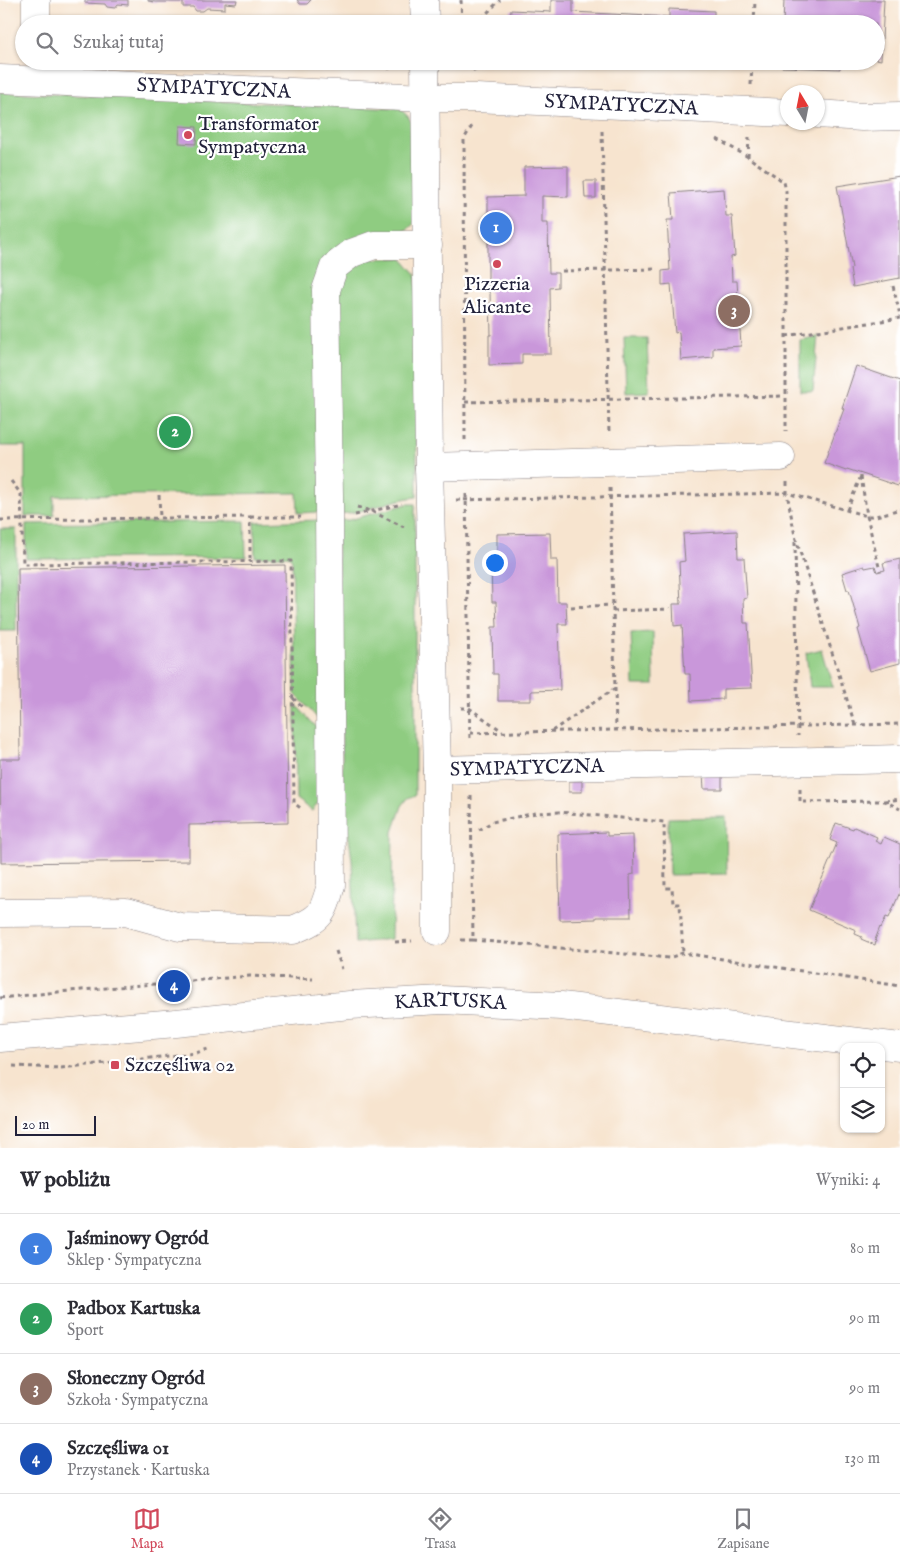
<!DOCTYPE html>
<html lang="pl">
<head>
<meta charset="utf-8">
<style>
  body { margin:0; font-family:"IM FELL English",serif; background:#f2f2f3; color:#2b2b33 }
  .controls { position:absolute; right:15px; bottom:15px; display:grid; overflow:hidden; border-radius:10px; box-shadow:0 1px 4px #0004 }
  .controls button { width:45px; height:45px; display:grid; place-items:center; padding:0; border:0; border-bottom:1px solid #e1e1e2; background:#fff; color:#2b2b33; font:25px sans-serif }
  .compass { position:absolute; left:780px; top:85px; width:45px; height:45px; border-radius:50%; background:#fff; box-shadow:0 1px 4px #0004; rotate:350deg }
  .scale { position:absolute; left:15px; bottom:12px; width:81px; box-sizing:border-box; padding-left:5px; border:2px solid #22223b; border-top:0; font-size:14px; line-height:18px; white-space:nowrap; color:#22223b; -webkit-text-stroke:4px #fff; paint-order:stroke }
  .you { position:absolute; left:494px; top:562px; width:18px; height:18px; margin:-12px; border:4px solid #fff; border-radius:50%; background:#1a73e8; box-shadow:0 0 0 8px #1a73e833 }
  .badge { display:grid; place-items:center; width:32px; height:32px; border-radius:50%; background:#d1495b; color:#fff; font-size:16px; font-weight:700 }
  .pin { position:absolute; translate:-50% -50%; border:2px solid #fff; box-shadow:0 1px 5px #0006 }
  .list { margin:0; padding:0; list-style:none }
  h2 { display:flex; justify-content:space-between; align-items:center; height:65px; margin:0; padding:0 20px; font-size:21px }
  h2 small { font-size:16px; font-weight:400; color:#7c7c81 }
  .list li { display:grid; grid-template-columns:32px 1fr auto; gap:15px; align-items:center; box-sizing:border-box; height:70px; padding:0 20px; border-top:1px solid #e1e1e2 }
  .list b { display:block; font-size:19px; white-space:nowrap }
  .list p { margin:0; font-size:16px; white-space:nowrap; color:#7c7c81 }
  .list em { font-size:16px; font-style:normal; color:#7c7c81 }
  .icon { flex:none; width:28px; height:28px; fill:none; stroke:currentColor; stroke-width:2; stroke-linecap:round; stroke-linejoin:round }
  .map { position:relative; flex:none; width:900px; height:1148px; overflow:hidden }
  .search { position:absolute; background:#fff; box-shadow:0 1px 4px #0004; left:15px; right:15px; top:15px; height:55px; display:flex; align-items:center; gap:12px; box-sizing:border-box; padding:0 18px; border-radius:28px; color:#7c7c81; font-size:19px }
  .sheet { height:345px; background:#fff }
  nav { display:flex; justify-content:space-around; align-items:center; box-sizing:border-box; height:70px; border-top:1px solid #e1e1e2; background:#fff; font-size:14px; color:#7c7c81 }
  nav a { display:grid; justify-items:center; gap:2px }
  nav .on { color:#d1495b }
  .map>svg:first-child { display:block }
  .green { fill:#8fcc81; stroke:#58775e }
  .building { fill:#c997da }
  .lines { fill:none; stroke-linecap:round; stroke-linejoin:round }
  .minor-casing { stroke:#8c8385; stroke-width:29 }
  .path { stroke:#8c8385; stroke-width:3; stroke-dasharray:4 4; stroke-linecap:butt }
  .minor { stroke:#fff; stroke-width:28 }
  .poi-dot { fill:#d1495b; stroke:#fff; stroke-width:2 }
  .labels { text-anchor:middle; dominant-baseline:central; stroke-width:4.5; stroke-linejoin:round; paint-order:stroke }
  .street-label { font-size:20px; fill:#22223b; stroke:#fff }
  .poi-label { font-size:20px; fill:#22223b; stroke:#fff; text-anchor:start }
</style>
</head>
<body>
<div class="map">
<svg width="900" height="1148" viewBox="0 0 900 1148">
  <rect width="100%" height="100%" fill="#fff"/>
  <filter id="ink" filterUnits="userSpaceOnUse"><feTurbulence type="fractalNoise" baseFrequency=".02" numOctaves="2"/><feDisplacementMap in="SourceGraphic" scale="10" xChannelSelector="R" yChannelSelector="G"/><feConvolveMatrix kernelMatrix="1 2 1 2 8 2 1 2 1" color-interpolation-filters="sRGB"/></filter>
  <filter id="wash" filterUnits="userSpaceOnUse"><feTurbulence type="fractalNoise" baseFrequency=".0096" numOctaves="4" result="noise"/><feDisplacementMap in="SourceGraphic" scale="20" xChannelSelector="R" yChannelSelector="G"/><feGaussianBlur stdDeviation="1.12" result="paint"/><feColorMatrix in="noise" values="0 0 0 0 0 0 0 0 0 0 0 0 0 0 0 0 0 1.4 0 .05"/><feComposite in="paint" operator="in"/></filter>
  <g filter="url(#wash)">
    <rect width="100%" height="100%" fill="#f7e4cf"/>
    <g class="green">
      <path d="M0,92l399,17c8,5 12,10 14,19l2,94c-14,19 -62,30 -86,38l-9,252 -22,1 -1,-20 -243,3v20h-29v-70h-25z"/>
      <path d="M402,258l14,16 1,223c-27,2 -52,17 -80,17l-2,-223 12,-23 18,-9z"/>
      <polygon points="818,336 813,391 800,391 800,340"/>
      <polygon points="624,338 647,338 649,392 626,393"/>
      <polygon points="407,504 415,504 415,795 408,798 402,806 393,832 391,939 355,943 352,860 343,794 337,520 349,520"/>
      <polygon points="320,520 323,724 295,694 292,560 290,557 286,556 255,557 254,522"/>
      <polygon points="245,521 246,557 26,559 26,524"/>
      <rect x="0" y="529" width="16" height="102"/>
      <polygon points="653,632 654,685 633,685 631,633"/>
      <polygon points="822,649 833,687 810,687 806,653"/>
      <polygon points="295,704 323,734 319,802 312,811 296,799"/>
      <polygon points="726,817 727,874 669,875 668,818"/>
    </g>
    <g id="blocks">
      <g class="building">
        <polygon points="85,0 128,0 128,5 118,4 115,8 107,7 105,4 85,3"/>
        <polygon points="148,0 237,0 236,4 225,3 225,9 207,8 203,11 196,11 193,7 183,7 183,2 155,2 148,1"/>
        <polygon points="297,0 311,0 307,4 300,4"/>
        <polygon points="551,0 573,0 573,12 669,17 669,9 714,11 714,24 496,24 510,20 511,10 551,12"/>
        <polygon points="784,0 884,0 881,60 876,59 876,24 783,24"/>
        <polygon points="782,61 840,61 840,69 782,67"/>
        <polygon points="180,126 197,127 196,144 179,143"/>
        <polygon points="568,166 568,197 542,196 542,223 548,223 549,273 558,273 558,287 550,288 551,354 522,354 522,364 489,365 489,335 491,335 490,292 488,292 488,197 524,196 524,167"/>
        <polygon points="900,176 900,278 853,287 850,269 852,268 837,186"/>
        <polygon points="584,181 596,181 596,198 585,198"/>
        <polygon points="724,189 726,216 732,216 735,256 731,257 732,281 737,281 741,346 713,348 713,357 681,360 679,332 675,333 671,284 662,285 662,271 670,270 667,220 673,220 671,193"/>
        <polygon points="856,366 900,381 900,481 898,486 847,469 846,471 824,463 844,409 842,408"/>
        <polygon points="737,531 738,558 744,558 747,598 743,599 744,623 748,623 752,688 723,689 723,699 691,701 690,674 685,674 682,625 674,626 673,604 681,604 679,562 685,561 683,534"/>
        <polygon points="550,533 551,560 557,560 558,602 566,602 567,624 558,624 560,690 531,691 531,701 498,701 498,674 493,674 492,627 497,627 496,602 492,602 491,561 497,561 497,534"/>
        <polygon points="900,559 900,663 870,671 858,629 860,628 849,590 847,590 842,573 864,566 865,568 875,566 877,572 885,570 883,563"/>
        <polygon points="285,565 288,823 189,825 189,861 1,863 0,759 20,759 18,568"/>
        <polygon points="703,774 722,774 722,789 704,789"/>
        <rect x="569" y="781" width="13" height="11"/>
        <polygon points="836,823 853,829 854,827 877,837 875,841 881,844 884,837 900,844 900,892 889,918 886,917 881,928 880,927 875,940 876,941 875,945 861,939 862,937 855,934 856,930 809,910 837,843 830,840"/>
        <polygon points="607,832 607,836 633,835 634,874 630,875 631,917 596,917 596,919 560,920 558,834"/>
      </g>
    </g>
  </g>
  <g filter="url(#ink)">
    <use href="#blocks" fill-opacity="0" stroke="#8c8385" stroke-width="1"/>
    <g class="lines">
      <defs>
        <g id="minor">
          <polyline points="424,0 425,24"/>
          <polyline points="36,24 36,0"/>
          <polyline points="425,61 429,467 437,770 437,931"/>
          <path id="s1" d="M0,79l426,19h50l312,15"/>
          <polyline points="818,114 862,117 900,116"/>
          <polyline points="429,467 781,457"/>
          <path id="s2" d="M437,770l463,-11"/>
          <path d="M0,913l126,-1 54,15 113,3c29,-12 30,-16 38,-45l-2,-390 -3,-205 8,-23 18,-14 22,-8h54"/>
          <path id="s3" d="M0,1038l176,-15 174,-18 92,-5 119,6 339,41"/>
        </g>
      </defs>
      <use href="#minor" class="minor-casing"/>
      <g class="path">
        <polyline points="461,0 462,24"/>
        <polyline points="476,24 500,0"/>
        <polyline points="754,24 755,0"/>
        <polyline points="468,61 475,71"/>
        <polyline points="388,69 392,66 395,61"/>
        <polyline points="751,85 752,61"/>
        <polyline points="602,131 609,434"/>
        <polyline points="717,139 748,157 784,182 786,191 786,431"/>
        <polyline points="748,157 749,137"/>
        <polyline points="562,271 657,269"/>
        <polyline points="893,286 900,315"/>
        <polyline points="786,336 900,318"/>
        <polyline points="465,402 785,396"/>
        <polyline points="465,440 464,139 472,126"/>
        <polyline points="861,476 867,516 880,571"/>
        <polyline points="11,481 21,494 23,564 291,561 294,803 303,810"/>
        <polyline points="787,482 787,493 795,536 855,725"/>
        <polyline points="610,488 616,729"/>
        <polyline points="466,494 470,742"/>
        <polyline points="159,495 160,518"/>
        <polyline points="456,500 787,493 867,516 876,516 900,509"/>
        <polyline points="357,507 371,511 404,527"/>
        <polyline points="847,510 861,476"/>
        <polyline points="355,515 402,504"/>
        <polyline points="250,517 301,517"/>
        <polyline points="0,520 250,517 250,561"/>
        <polyline points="795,542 798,736"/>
        <polyline points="571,607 612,605"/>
        <polyline points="613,611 670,609"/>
        <polyline points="293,698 303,708"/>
        <polyline points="461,708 469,708 502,731"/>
        <polyline points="552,731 615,688"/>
        <polyline points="470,733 900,724"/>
        <polyline points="800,789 800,802 885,801 900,809"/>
        <polyline points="885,801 900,799"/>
        <polyline points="479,830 492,822 536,813 559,812 664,822 665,888 672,888 673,904 680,904 683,953"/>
        <polyline points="461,940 473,940 471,796"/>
        <polyline points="473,940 669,958 683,953 900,986"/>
        <polyline points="395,942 412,941"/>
        <polyline points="336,951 342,969"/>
        <polyline points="0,998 58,992 250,976 313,979"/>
        <polyline points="13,1066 61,1068 196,1053 208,1049"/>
      </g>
      <use href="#minor" class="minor"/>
    </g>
  </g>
  <g class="poi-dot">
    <circle cx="188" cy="135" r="5"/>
    <circle cx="497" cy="264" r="5"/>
    <rect x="110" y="1060" width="10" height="10" rx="2.5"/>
  </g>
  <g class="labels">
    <g class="street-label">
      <text stroke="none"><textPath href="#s1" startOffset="214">SYMPATYCZNA</textPath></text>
      <text stroke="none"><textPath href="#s1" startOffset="622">SYMPATYCZNA</textPath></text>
      <text stroke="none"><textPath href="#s2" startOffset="90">SYMPATYCZNA</textPath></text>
      <text stroke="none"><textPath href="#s3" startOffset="452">KARTUSKA</textPath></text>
    </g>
    <g class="poi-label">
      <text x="198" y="124">Transformator<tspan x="198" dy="23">Sympatyczna</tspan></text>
      <text x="497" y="284" text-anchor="middle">Pizzeria<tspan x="497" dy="23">Alicante</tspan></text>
      <text x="125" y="1065">Szczęśliwa 02</text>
    </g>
  </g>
</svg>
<div class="controls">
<button><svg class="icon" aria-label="locate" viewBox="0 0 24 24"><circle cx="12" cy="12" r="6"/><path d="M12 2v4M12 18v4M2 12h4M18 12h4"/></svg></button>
<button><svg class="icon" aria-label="layers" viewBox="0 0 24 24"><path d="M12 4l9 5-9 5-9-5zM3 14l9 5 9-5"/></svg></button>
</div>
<svg class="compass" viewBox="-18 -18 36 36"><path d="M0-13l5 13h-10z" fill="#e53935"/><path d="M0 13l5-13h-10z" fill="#7c7c81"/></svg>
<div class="scale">20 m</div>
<div class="you"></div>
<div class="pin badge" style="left:496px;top:228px;background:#3f7fe0">1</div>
<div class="pin badge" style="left:175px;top:432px;background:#2e9e5b">2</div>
<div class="pin badge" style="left:734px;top:311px;background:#8d6e63">3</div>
<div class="pin badge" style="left:174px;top:986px;background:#1a4fb4">4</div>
<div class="search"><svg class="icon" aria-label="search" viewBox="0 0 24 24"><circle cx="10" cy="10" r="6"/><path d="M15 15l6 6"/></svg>Szukaj tutaj</div>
</div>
<section class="sheet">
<h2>W pobliżu<small>Wyniki: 4</small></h2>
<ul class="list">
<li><span class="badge" style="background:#3f7fe0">1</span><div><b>Jaśminowy Ogród</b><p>Sklep · Sympatyczna</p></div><em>80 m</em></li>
<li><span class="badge" style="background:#2e9e5b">2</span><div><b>Padbox Kartuska</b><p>Sport</p></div><em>90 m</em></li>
<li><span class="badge" style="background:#8d6e63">3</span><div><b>Słoneczny Ogród</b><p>Szkoła · Sympatyczna</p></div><em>90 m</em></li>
<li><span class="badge" style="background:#1a4fb4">4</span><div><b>Szczęśliwa 01</b><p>Przystanek · Kartuska</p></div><em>130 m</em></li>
</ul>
</section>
<nav>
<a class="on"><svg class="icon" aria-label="map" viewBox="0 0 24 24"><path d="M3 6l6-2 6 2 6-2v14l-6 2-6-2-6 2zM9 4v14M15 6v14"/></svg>Mapa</a>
<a><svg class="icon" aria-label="directions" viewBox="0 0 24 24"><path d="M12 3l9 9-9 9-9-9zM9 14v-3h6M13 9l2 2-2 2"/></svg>Trasa</a>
<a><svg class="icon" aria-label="saved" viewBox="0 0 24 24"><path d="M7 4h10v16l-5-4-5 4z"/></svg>Zapisane</a>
</nav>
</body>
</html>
